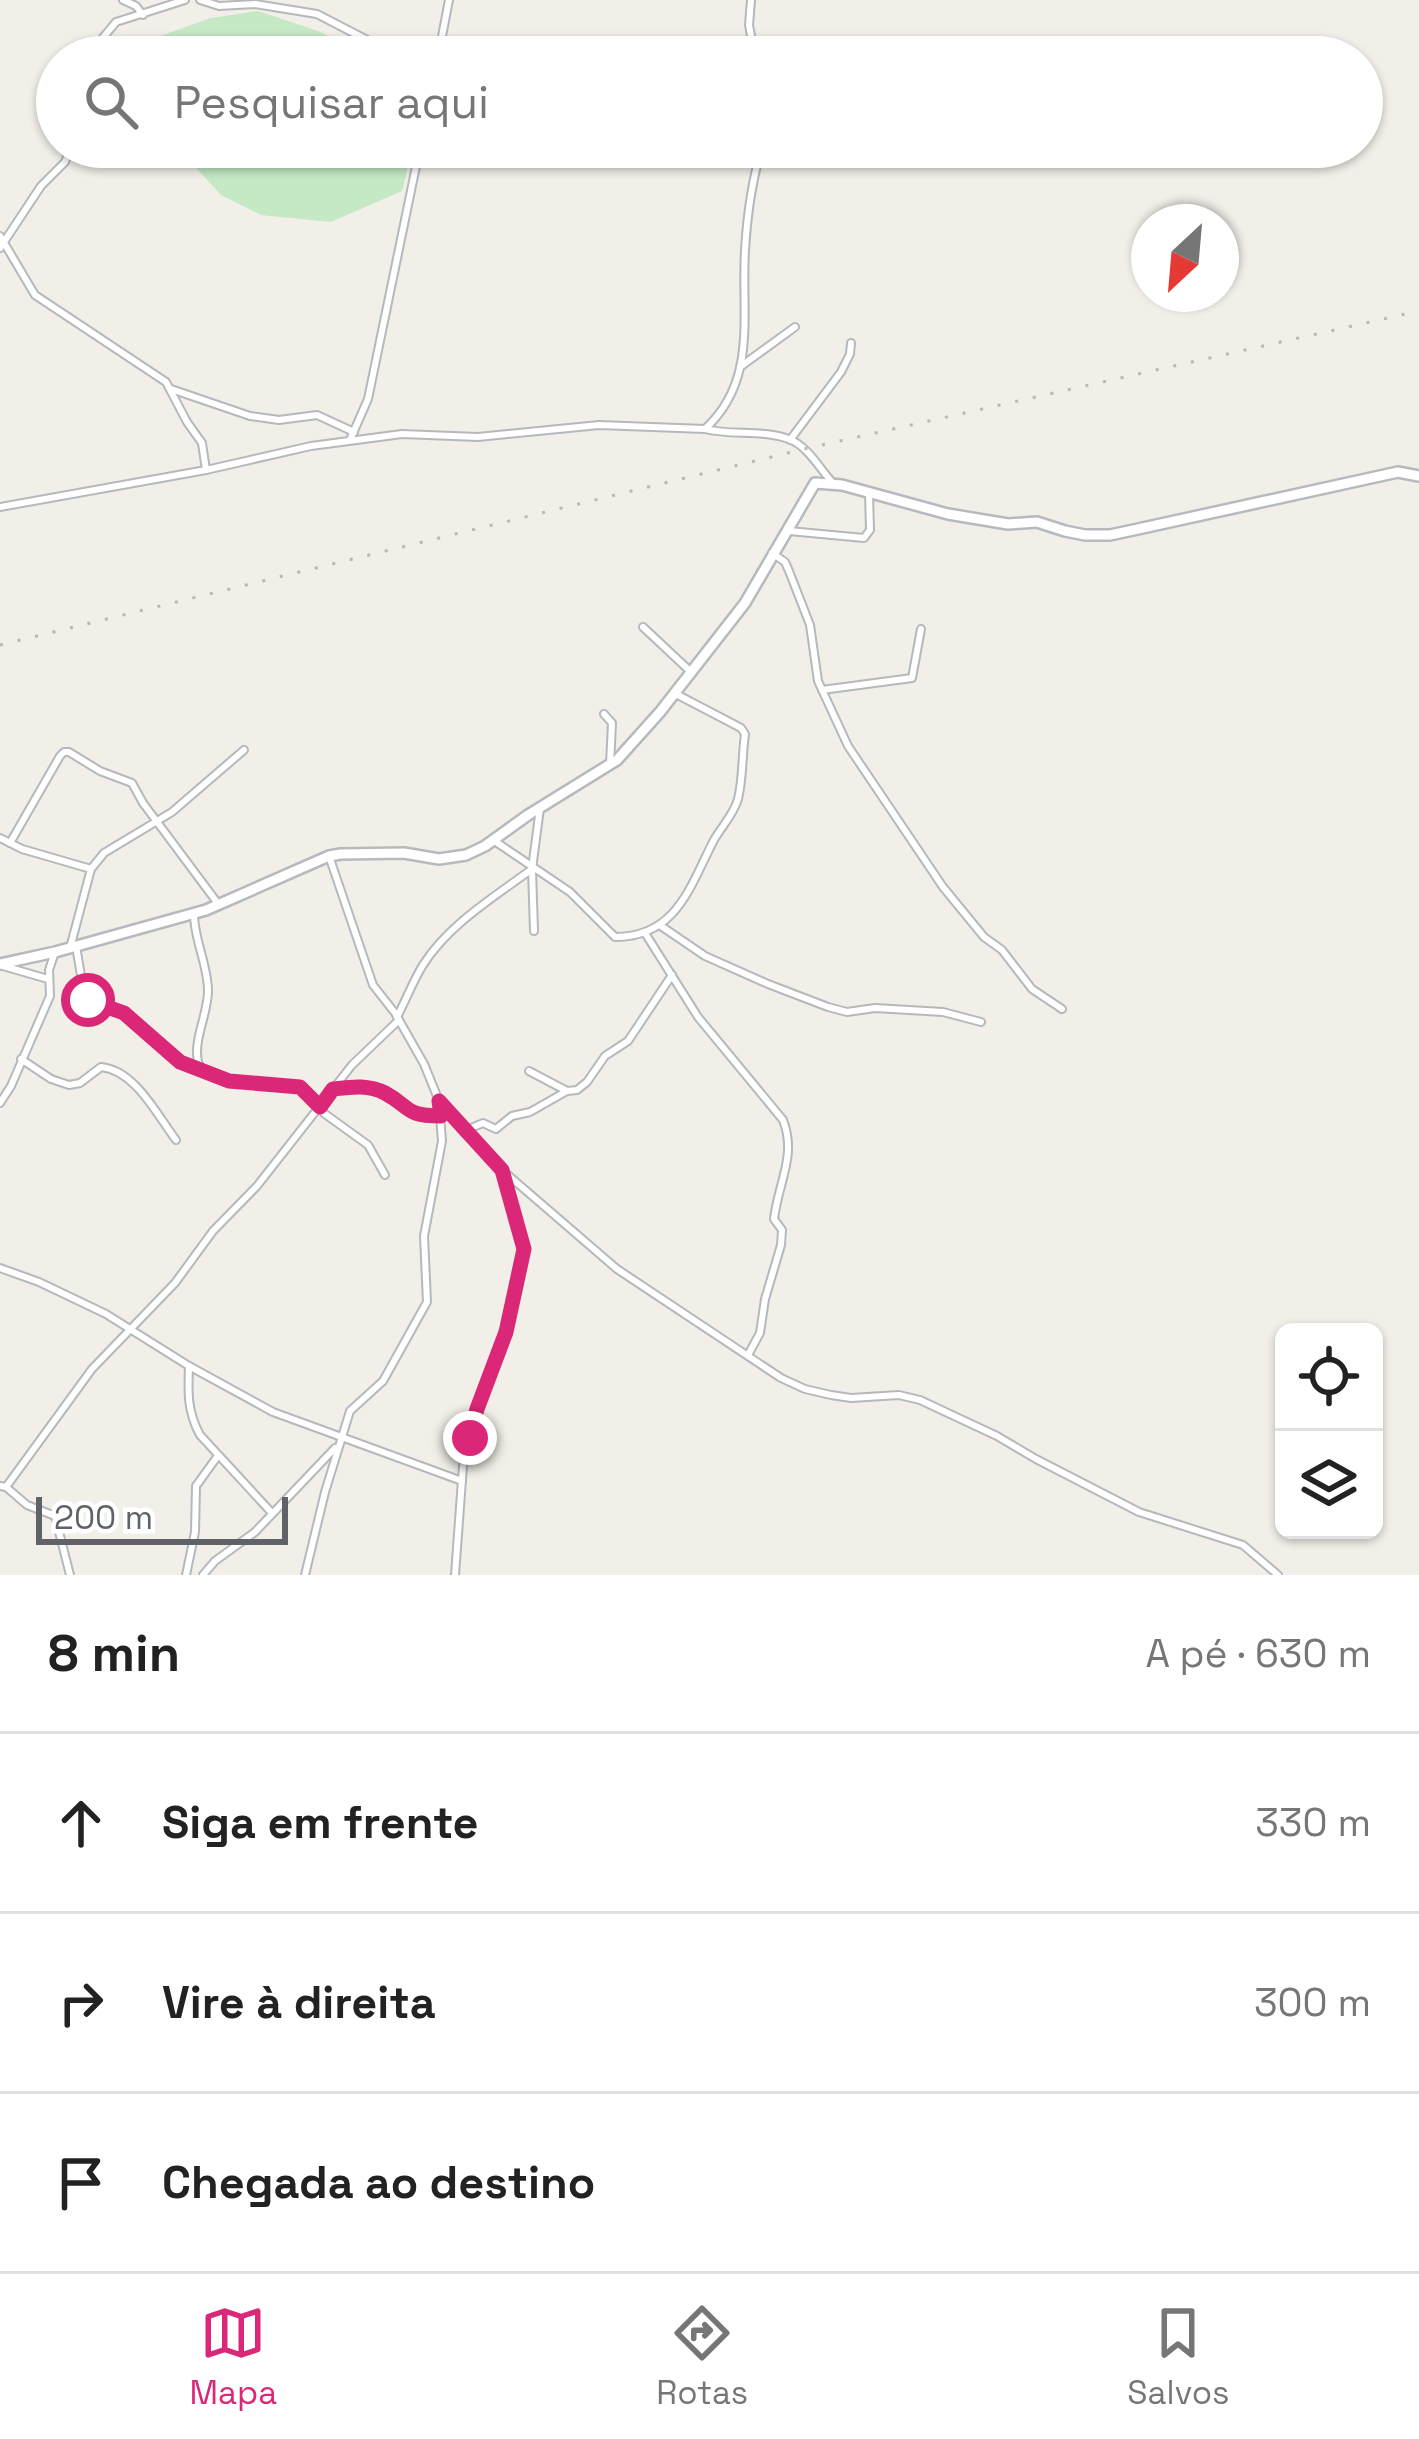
<!DOCTYPE html>
<html lang="pt">
<head>
<meta charset="utf-8">
<style>
  body { margin:0; font-family:"Space Grotesk",sans-serif; background:#f6f6f6; color:#222 }
  .controls { position:absolute; right:36px; bottom:36px; display:grid; overflow:hidden; border-radius:18px; box-shadow:0 3px 9px #0004 }
  .controls button { width:108px; height:108px; display:grid; place-items:center; padding:0; border:0; border-bottom:3px solid #e0e0e0; background:#fff; color:#222; font:60px sans-serif }
  .compass { position:absolute; left:1131px; top:204px; width:108px; height:108px; border-radius:50%; background:#fff; box-shadow:0 3px 9px #0004; rotate:206deg }
  .scale { position:absolute; left:36px; bottom:30px; width:252px; box-sizing:border-box; padding-left:12px; border:6px solid #5f6368; border-top:0; font-size:33px; line-height:42px; white-space:nowrap; color:#5f6368; -webkit-text-stroke:9px #fff; paint-order:stroke }
  .stop { position:absolute; width:36px; height:36px; margin:-27px; border:9px solid #db2777; border-radius:50%; background:#fff }
  .stop.end { background:#db2777; border-color:#fff; box-shadow:0 3px 12px #0008 }
  .list { margin:0; padding:0; list-style:none }
  h2 { display:flex; justify-content:space-between; align-items:center; height:156px; margin:0; padding:0 48px; font-size:51px }
  h2 small { font-size:39px; font-weight:400; color:#767676 }
  .list li { display:grid; grid-template-columns:78px 1fr auto; gap:36px; align-items:center; box-sizing:border-box; height:180px; padding:0 48px; border-top:3px solid #e0e0e0 }
  .list b { display:block; font-size:45px; white-space:nowrap }
  .list em { font-size:39px; font-style:normal; color:#767676 }
  .icon { flex:none; width:66px; height:66px; fill:none; stroke:currentColor; stroke-width:2; stroke-linecap:round; stroke-linejoin:round }
  .map { position:relative; flex:none; width:1419px; height:1575px; overflow:hidden }
  .search { position:absolute; background:#fff; box-shadow:0 3px 9px #0004; left:36px; right:36px; top:36px; height:132px; display:flex; align-items:center; gap:30px; box-sizing:border-box; padding:0 42px; border-radius:66px; color:#767676; font-size:45px }
  .sheet { height:696px; background:#fff }
  nav { display:flex; justify-content:space-around; align-items:center; box-sizing:border-box; height:168px; border-top:3px solid #e0e0e0; background:#fff; font-size:33px; color:#767676 }
  nav a { display:grid; justify-items:center; gap:6px }
  nav .on { color:#db2777 }
  .map>svg:first-child { display:block }
  .green { fill:#c5e8c5 }
  .lines { fill:none; stroke-linecap:round; stroke-linejoin:round }
  .street-casing { stroke:#b5b8bc; stroke-width:10 }
  .secondary-casing { stroke:#b6babf; stroke-width:14 }
  .street { stroke:#fff; stroke-width:6 }
  .secondary { stroke:#fff; stroke-width:9 }
  .rail { stroke:#b6b7b8; stroke-width:3; stroke-dasharray:3 15; stroke-linecap:butt }
  .route { stroke:#db2777; stroke-width:15 }
</style>
</head>
<body>
<div class="map">
<svg width="1419" height="1575" viewBox="0 0 1419 1575">
  <rect width="100%" height="100%" fill="#f1efe8"/>
  <g class="green">
    <polygon points="258,11 318,31 373,57 144,57 149,40 211,18"/>
    <polygon points="177,147 413,147 402,191 331,222 261,215 221,195"/>
  </g>
  <g class="lines">
    <defs>
      <g id="street">
        <polyline points="123,0 136,6 143,15"/>
        <polyline points="200,0 219,6 255,4 317,14 400,57"/>
        <polyline points="751,0 749,25 755,57"/>
        <polyline points="87,57 116,22 185,0"/>
        <polyline points="438,57 449,0"/>
        <polyline points="0,236 35,295 166,382 187,422 202,443 206,470"/>
        <polyline points="0,248 41,186 65,162 71,147"/>
        <polyline points="740,367 795,327"/>
        <polyline points="171,389 250,416 279,420 317,415 354,432"/>
        <path d="M705,429c28,7 60,0 86,11 17,7 29,29 41,42"/>
        <polyline points="350,440 368,399 420,147"/>
        <polyline points="790,440 841,372 850,354 851,343"/>
        <path d="M0,507l206,-37 105,-24 91,-12 76,3 121,-12 106,4c53,-49 36,-113 40,-179 2,-34 7,-70 17,-103"/>
        <polyline points="789,531 864,538 870,530 869,493"/>
        <polyline points="772,553 785,562 789,571 810,625 818,681 848,746 943,887 984,937 1002,950 1032,989 1062,1009"/>
        <polyline points="643,627 691,672"/>
        <polyline points="822,690 912,678 921,629"/>
        <polyline points="604,714 612,723 610,765"/>
        <polyline points="0,838 22,849 91,869"/>
        <path d="M493,840l77,52 45,45c62,0 75,-51 99,-97 8,-14 20,-26 24,-41 5,-20 4,-44 7,-65l-4,-6 -65,-34"/>
        <polyline points="10,843 60,756 64,752 69,752 100,771 132,783 143,803 219,905"/>
        <polyline points="329,856 373,985 395,1013 424,1064 439,1101 461,1129 502,1170 617,1269 781,1378 805,1389 831,1395 851,1398 899,1395 920,1400 997,1436 1036,1459 1139,1512 1243,1545 1278,1575"/>
        <polyline points="532,869 534,931"/>
        <path d="M194,914c0,26 14,51 14,77 0,25 -18,54 -8,77"/>
        <polyline points="661,926 705,956 768,984 828,1007 847,1012 875,1008 943,1012 981,1022"/>
        <path d="M645,933l53,84 85,103c14,36 -5,63 -9,99l8,11 -1,15 -16,54 -5,34 -12,22"/>
        <polyline points="76,946 85,999 124,1013 180,1062 229,1081 300,1087 325,1114 368,1145 385,1175"/>
        <polyline points="70,948 91,869 104,853 172,812 244,750"/>
        <polyline points="3,966 48,979"/>
        <path d="M397,1017c9,-17 16,-36 26,-52 25,-40 71,-68 109,-96l8,-61"/>
        <path d="M21,1059l30,20 18,6 11,-2 21,-16c34,3 56,48 75,73"/>
        <polyline points="529,1071 567,1091"/>
        <path d="M333,1089c17,-2 35,-5 52,4 26,14 19,23 56,23"/>
        <polyline points="0,1103 11,1086 50,996 49,970 55,952"/>
        <polyline points="464,1131 483,1123 496,1129 512,1116 530,1112 567,1091 577,1090 587,1082 605,1056 628,1041 672,975"/>
        <polyline points="0,1268 39,1282 106,1314 189,1366 273,1412 462,1481"/>
        <path d="M189,1366c-1,26 -2,45 11,69l71,77"/>
        <polyline points="0,1486 6,1487 92,1369 175,1283 213,1231 257,1186 352,1065 399,1020"/>
        <polyline points="6,1487 27,1505 55,1516 70,1575"/>
        <polyline points="186,1575 195,1532 196,1486 217,1457"/>
        <polyline points="203,1575 215,1561 255,1532 335,1448"/>
        <polyline points="305,1575 325,1492 350,1411 383,1381 427,1302 424,1236 442,1141 439,1103"/>
        <polyline points="455,1575 463,1466 477,1409 506,1332 524,1249 503,1173"/>
      </g>
      <polyline id="secondary" points="0,964 55,952 206,910 329,856 341,854 404,853 439,859 466,855 485,846 528,815 617,760 660,712 745,603 815,483 842,485 948,514 1008,524 1037,522 1065,531 1085,535 1110,535 1138,529 1398,472 1419,476"/>
    </defs>
    <use href="#street" class="street-casing"/>
    <use href="#secondary" class="secondary-casing"/>
    <use href="#street" class="street"/>
    <use href="#secondary" class="secondary"/>
    <polyline class="rail" points="0,645 804,449 1419,311"/>
  </g>
  <g class="lines">
    <path class="route" d="M88,1000l36,13 56,49 49,19 71,6 20,20 13,-18c17,-2 35,-5 52,4 26,14 19,23 56,23l-2,-15 63,69 22,79 -18,83 -29,77 -7,29"/>
  </g>
</svg>
<div class="controls">
<button><svg class="icon" aria-label="locate" viewBox="0 0 24 24"><circle cx="12" cy="12" r="6"/><path d="M12 2v4M12 18v4M2 12h4M18 12h4"/></svg></button>
<button><svg class="icon" aria-label="layers" viewBox="0 0 24 24"><path d="M12 4l9 5-9 5-9-5zM3 14l9 5 9-5"/></svg></button>
</div>
<svg class="compass" viewBox="-18 -18 36 36"><path d="M0-13l5 13h-10z" fill="#e53935"/><path d="M0 13l5-13h-10z" fill="#767676"/></svg>
<div class="scale">200 m</div>
<div class="stop" style="left:88px;top:1000px"></div>
<div class="stop end" style="left:470px;top:1438px"></div>
<div class="search"><svg class="icon" aria-label="search" viewBox="0 0 24 24"><circle cx="10" cy="10" r="6"/><path d="M15 15l6 6"/></svg>Pesquisar aqui</div>
</div>
<section class="sheet">
<h2>8 min<small>A pé · 630 m</small></h2>
<ul class="list">
<li><svg class="icon" aria-label="ahead" viewBox="0 0 24 24"><path d="M12 20V5M6 11l6-6 6 6"/></svg><div><b>Siga em frente</b></div><em>330 m</em></li>
<li><svg class="icon" aria-label="right" viewBox="0 0 24 24"><path d="M7 20v-9h11M14 6l5 5-5 5"/></svg><div><b>Vire à direita</b></div><em>300 m</em></li>
<li><svg class="icon" aria-label="arrive" viewBox="0 0 24 24"><path d="M6 21V4h12l-3 4 3 4H6"/></svg><div><b>Chegada ao destino</b></div></li>
</ul>
</section>
<nav>
<a class="on"><svg class="icon" aria-label="map" viewBox="0 0 24 24"><path d="M3 6l6-2 6 2 6-2v14l-6 2-6-2-6 2zM9 4v14M15 6v14"/></svg>Mapa</a>
<a><svg class="icon" aria-label="directions" viewBox="0 0 24 24"><path d="M12 3l9 9-9 9-9-9zM9 14v-3h6M13 9l2 2-2 2"/></svg>Rotas</a>
<a><svg class="icon" aria-label="saved" viewBox="0 0 24 24"><path d="M7 4h10v16l-5-4-5 4z"/></svg>Salvos</a>
</nav>
</body>
</html>
